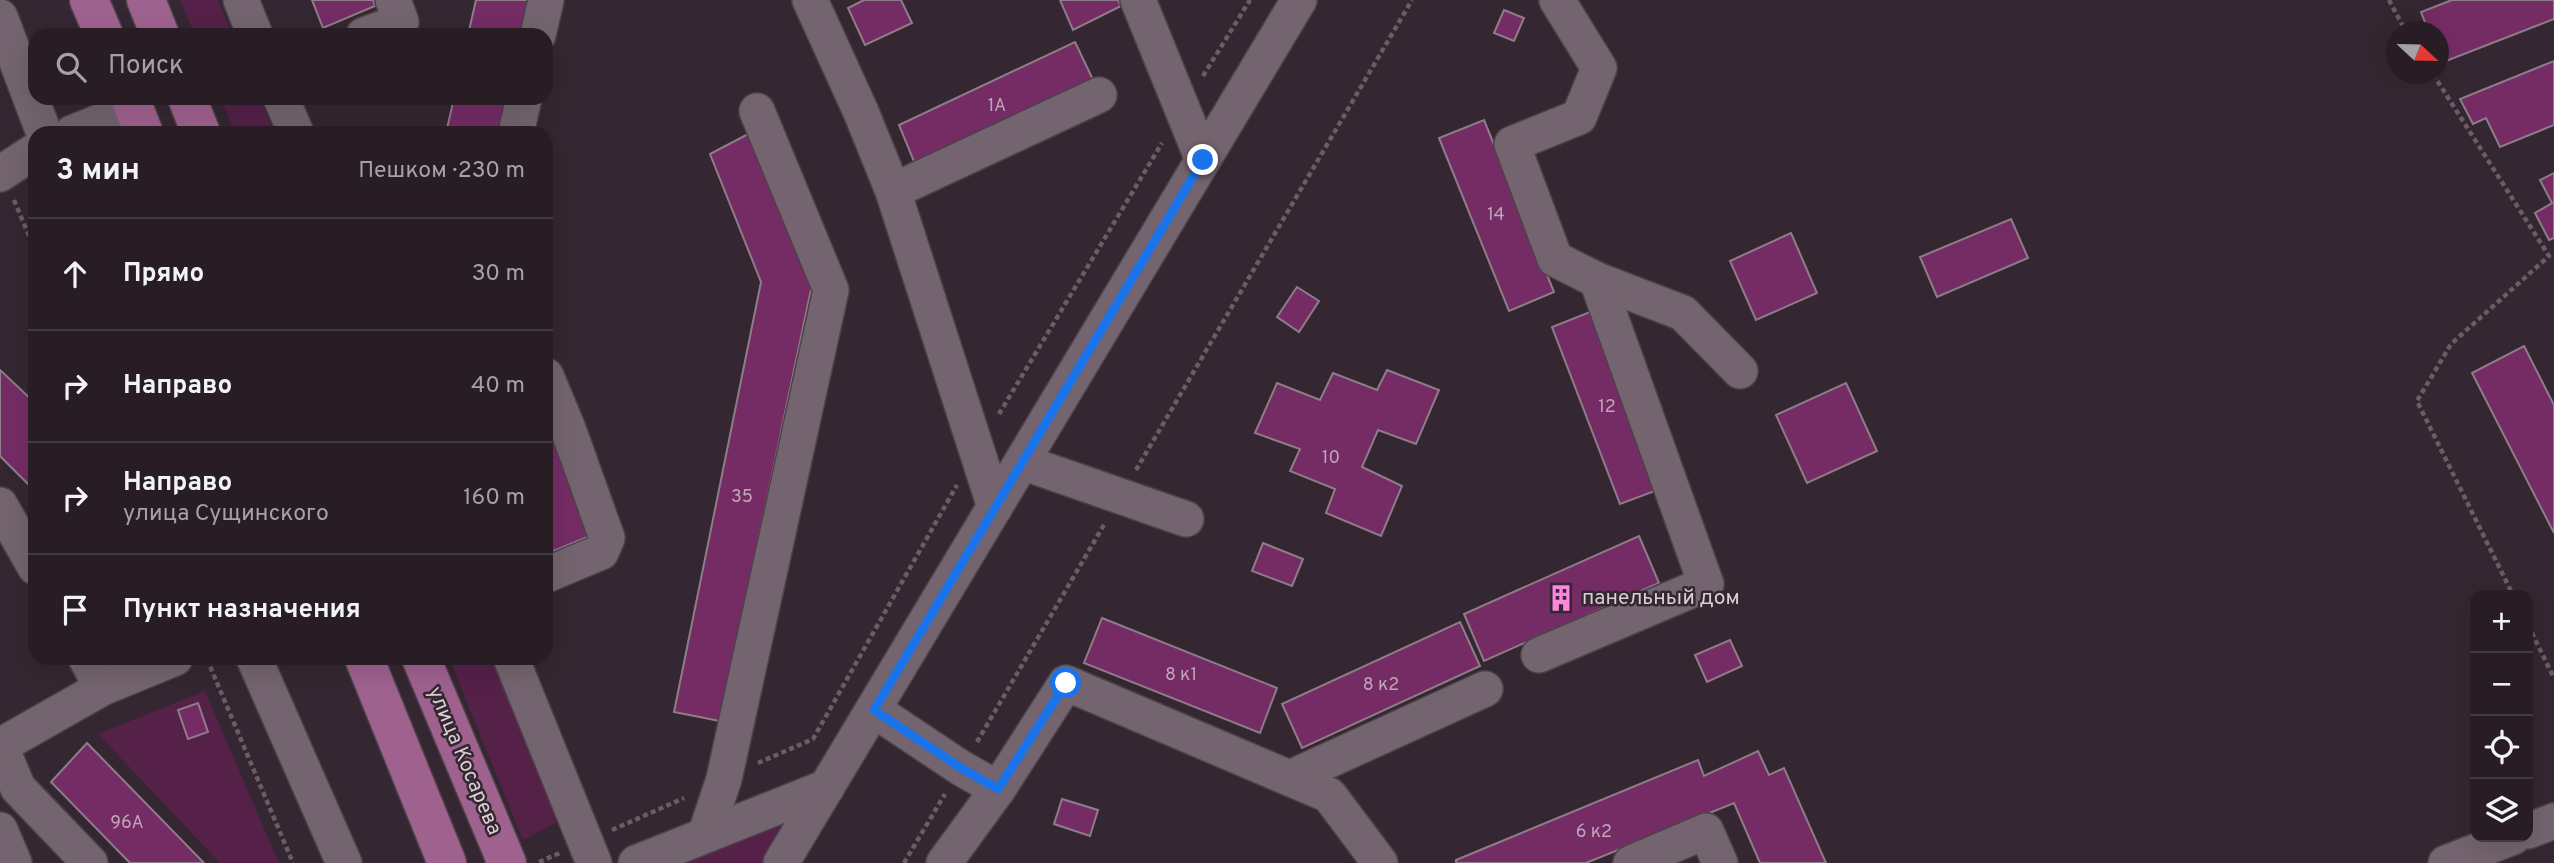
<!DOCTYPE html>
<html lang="ru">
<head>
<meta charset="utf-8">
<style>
  body { margin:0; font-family:Overpass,sans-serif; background:#342a32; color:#f1f3f6 }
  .controls { position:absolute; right:21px; bottom:21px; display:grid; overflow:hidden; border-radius:14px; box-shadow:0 7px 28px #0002 }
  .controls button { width:63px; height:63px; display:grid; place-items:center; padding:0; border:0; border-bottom:2px solid #443b42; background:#281d25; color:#f1f3f6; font:35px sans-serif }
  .compass { position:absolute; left:2386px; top:21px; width:63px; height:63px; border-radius:50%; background:#281d25; box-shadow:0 7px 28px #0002; rotate:112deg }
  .stop { position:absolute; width:21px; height:21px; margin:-16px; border:5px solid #1a73e8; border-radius:50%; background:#fff }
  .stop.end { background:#1a73e8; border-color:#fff; box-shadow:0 2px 7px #0008 }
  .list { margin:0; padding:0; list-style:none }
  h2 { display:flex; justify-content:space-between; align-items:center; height:91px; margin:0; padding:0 28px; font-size:30px }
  h2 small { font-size:23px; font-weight:400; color:#a5a2a7 }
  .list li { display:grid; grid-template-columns:46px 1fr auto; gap:21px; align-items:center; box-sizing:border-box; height:112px; padding:0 28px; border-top:2px solid #443b42 }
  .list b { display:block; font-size:26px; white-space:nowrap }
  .list p { margin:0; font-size:23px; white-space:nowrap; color:#a5a2a7 }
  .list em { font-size:23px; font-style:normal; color:#a5a2a7 }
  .icon { flex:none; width:38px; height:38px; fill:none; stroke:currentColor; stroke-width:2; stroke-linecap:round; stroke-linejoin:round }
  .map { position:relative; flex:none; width:2554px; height:863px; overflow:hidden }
  .search { position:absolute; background:#281d25; box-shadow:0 7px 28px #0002; left:28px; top:28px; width:525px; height:77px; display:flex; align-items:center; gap:18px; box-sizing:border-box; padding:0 24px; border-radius:21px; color:#a5a2a7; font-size:26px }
  .panel { position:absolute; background:#281d25; box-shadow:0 7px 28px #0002; left:28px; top:126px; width:525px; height:539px; border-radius:21px }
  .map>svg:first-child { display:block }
  .green { fill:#552149 }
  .building { fill:#752c65; stroke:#8d7d88; stroke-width:2 }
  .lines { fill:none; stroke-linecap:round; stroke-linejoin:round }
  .minor-casing { stroke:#4d4249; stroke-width:38 }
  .major-casing { stroke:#4d4249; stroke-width:41 }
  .path { stroke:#6a5d66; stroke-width:4.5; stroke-dasharray:5 3.5; stroke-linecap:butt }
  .minor { stroke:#74646f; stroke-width:35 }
  .major { stroke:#9f628f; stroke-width:38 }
  .route { stroke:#1a73e8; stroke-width:9 }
  .labels { text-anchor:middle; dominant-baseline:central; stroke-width:5; stroke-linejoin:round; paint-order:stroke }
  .number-label { font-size:18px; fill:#bfa6b9 }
  .poi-label { font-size:21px; fill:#d8cfd5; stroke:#352731; text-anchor:start }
  .street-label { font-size:21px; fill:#d8cfd5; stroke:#352731 }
</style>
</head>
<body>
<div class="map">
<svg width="2554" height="863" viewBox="0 0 2554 863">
  <rect width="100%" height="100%" fill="#352731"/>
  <g class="green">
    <polygon points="180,0 218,0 233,35 195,35"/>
    <polygon points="221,98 260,98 274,133 235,133"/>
    <polygon points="449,658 496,658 563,819 523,840"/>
    <polygon points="205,691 279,863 220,863 98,734"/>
    <polygon points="803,810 771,863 677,863"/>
  </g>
  <g class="building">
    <polygon points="312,0 373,0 375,6 323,28"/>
    <polygon points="476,0 532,0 524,35 468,35"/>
    <polygon points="864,0 901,0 912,23 865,45 848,8"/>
    <polygon points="1060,0 1118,0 1121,6 1073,30"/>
    <polygon points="2452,0 2554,0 2554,19 2441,63 2438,55 2438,32 2429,32 2421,12"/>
    <polygon points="1504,10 1524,18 1514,41 1494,33"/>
    <polygon points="1075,42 1096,86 917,169 899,125"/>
    <polygon points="2554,61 2554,125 2500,147 2486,118 2473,124 2460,99"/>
    <polygon points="454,98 509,98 501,133 446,133"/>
    <polygon points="1484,120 1554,292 1509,311 1439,138"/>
    <polygon points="752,132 813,280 720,721 674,712 761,282 710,154"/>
    <polygon points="2554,173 2554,238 2549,240 2535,213 2552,203 2540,180"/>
    <polygon points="2011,219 2028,258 1937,297 1920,257"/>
    <polygon points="1791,233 1817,293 1756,320 1730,261"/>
    <polygon points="1297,287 1319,301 1299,332 1277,317"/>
    <polygon points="1595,310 1663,488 1620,504 1552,327"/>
    <polygon points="2524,346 2554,405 2554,533 2472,373"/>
    <polygon points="0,370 35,403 35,491 0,456"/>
    <polygon points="1387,370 1439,390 1416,444 1378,430 1362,467 1402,486 1381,536 1326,513 1335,489 1290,471 1300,449 1255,433 1277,383 1320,400 1333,373 1377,390"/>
    <polygon points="1846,383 1877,451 1807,483 1776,415"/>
    <polygon points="546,415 595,534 546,554"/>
    <polygon points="1639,536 1659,583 1484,661 1464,614"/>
    <polygon points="1263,543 1303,559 1292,586 1252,571"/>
    <polygon points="1102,618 1277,688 1260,733 1084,663"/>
    <polygon points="1460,622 1480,666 1302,748 1282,704"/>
    <polygon points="1730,640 1742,666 1707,682 1695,655"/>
    <polygon points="198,703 208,732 188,739 178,710"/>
    <polygon points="87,743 204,863 130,863 51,782"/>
    <polygon points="1758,751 1769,775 1784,768 1826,863 1760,863 1734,803 1586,863 1456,863 1456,860 1698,760 1704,776"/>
    <polygon points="1062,799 1098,810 1090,836 1054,824"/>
  </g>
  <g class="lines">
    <defs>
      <g id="minor">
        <polyline points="241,0 255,35"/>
        <polyline points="810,0 861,112 893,191 995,507"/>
        <polyline points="1138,0 1203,160"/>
        <polyline points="1557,0 1599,68 1579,117 1512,144 1555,259 1597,280 1683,313 1740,371"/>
        <polyline points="0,17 44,133"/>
        <polyline points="364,35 401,22 393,0"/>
        <polyline points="538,35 546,0"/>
        <polyline points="281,98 296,133"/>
        <polyline points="72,133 134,108"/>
        <polyline points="516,133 524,98"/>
        <polyline points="0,174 35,151"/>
        <polyline points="893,191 1099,95"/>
        <polyline points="546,376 568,429 607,538 601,552 546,575"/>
        <polyline points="1022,462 1186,519"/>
        <polyline points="0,505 35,567"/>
        <polyline points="1539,655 1706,584 1597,280"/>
        <polyline points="86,658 102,688"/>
        <polyline points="254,658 344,863"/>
        <polyline points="511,658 594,863"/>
        <polyline points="874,710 961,768 998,789"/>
        <polyline points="0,745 18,788 90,863"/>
        <polyline points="0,746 102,688 175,658"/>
        <polyline points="1290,778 1485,689"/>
        <polyline points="0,830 14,863"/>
        <polyline points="2528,831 2554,821"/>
        <polyline points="706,833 724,779 831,290 757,111"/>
        <polyline points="636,863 827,787"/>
        <polyline points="781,863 1299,0"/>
        <polyline points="944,863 998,789 1066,683 1329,795 1380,863"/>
        <polyline points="1631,863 1706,831 1720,863"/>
        <polyline points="2446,863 2513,837"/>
      </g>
      <g id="major">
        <polyline points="89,0 104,35"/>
        <polyline points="146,0 160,35"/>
        <polyline points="130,98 144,133"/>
        <polyline points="187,98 201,133"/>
        <polyline points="364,658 447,863"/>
        <polyline points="421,658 507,863"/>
      </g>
    </defs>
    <use href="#minor" class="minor-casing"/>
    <use href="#major" class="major-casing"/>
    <g class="path">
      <polyline points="2389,0 2406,32"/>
      <polyline points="2433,74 2549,256 2451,344 2417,401 2513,595"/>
      <polyline points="1203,76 1250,0"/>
      <polyline points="14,200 35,250"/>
      <polyline points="999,414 1162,143"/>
      <polyline points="1136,470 1412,0"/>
      <polyline points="2528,625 2554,678"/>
      <polyline points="207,659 293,863"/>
      <polyline points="977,742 1105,523"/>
      <polyline points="758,763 813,739 957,485"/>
      <polyline points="612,830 684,798"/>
      <polyline points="539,862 560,853"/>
      <polyline points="904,863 945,794"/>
    </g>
    <use href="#minor" class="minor"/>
    <use href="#major" class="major"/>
  </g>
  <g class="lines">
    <polyline class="route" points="1066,683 998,789 961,768 874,710 1203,160"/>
  </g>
  <defs>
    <symbol id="building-bare" viewBox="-9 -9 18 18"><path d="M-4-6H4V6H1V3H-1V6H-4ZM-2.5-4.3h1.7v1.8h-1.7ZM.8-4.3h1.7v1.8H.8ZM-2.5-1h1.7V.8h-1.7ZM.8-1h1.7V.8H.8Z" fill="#fe86e1" stroke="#352731" stroke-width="2.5" paint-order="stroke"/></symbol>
  </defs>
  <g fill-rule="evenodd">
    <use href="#building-bare" x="1542" y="579" width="38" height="38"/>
  </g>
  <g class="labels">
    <g class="number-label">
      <text x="997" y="106">1А</text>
      <text x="1496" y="215">14</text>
      <text x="1607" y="407">12</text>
      <text x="1331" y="458">10</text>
      <text x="742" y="497">35</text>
      <text x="1181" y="675">8 к1</text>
      <text x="1381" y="685">8 к2</text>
      <text x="127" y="823">96А</text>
      <text x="1594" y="832">6 к2</text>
    </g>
    <g class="poi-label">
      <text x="1582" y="598">панельный дом</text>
    </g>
    <g class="street-label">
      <text transform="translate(464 761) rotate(67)">улица Косарева</text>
    </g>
  </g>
</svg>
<div class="controls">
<button>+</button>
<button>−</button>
<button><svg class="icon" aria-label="locate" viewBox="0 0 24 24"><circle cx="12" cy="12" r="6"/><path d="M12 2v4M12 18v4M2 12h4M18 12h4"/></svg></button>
<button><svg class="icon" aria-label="layers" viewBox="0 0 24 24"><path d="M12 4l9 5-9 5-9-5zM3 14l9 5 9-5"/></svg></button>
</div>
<svg class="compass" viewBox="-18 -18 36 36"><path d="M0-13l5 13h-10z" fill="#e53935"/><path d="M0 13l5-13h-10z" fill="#a5a2a7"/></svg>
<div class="stop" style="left:1066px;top:683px"></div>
<div class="stop end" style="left:1203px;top:160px"></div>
<div class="search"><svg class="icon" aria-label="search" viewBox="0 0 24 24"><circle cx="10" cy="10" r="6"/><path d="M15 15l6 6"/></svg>Поиск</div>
<section class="panel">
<h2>3 мин<small>Пешком · 230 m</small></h2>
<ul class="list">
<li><svg class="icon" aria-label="ahead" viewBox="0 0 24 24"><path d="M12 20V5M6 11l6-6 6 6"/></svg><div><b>Прямо</b></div><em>30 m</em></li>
<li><svg class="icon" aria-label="right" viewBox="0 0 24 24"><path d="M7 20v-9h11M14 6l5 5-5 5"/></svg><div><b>Направо</b></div><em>40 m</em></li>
<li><svg class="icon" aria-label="right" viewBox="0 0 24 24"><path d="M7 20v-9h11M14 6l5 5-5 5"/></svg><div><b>Направо</b><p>улица Сущинского</p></div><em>160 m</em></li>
<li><svg class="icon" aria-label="arrive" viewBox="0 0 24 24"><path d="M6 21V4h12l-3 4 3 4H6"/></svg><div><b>Пункт назначения</b></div></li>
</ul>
</section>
</div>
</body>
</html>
